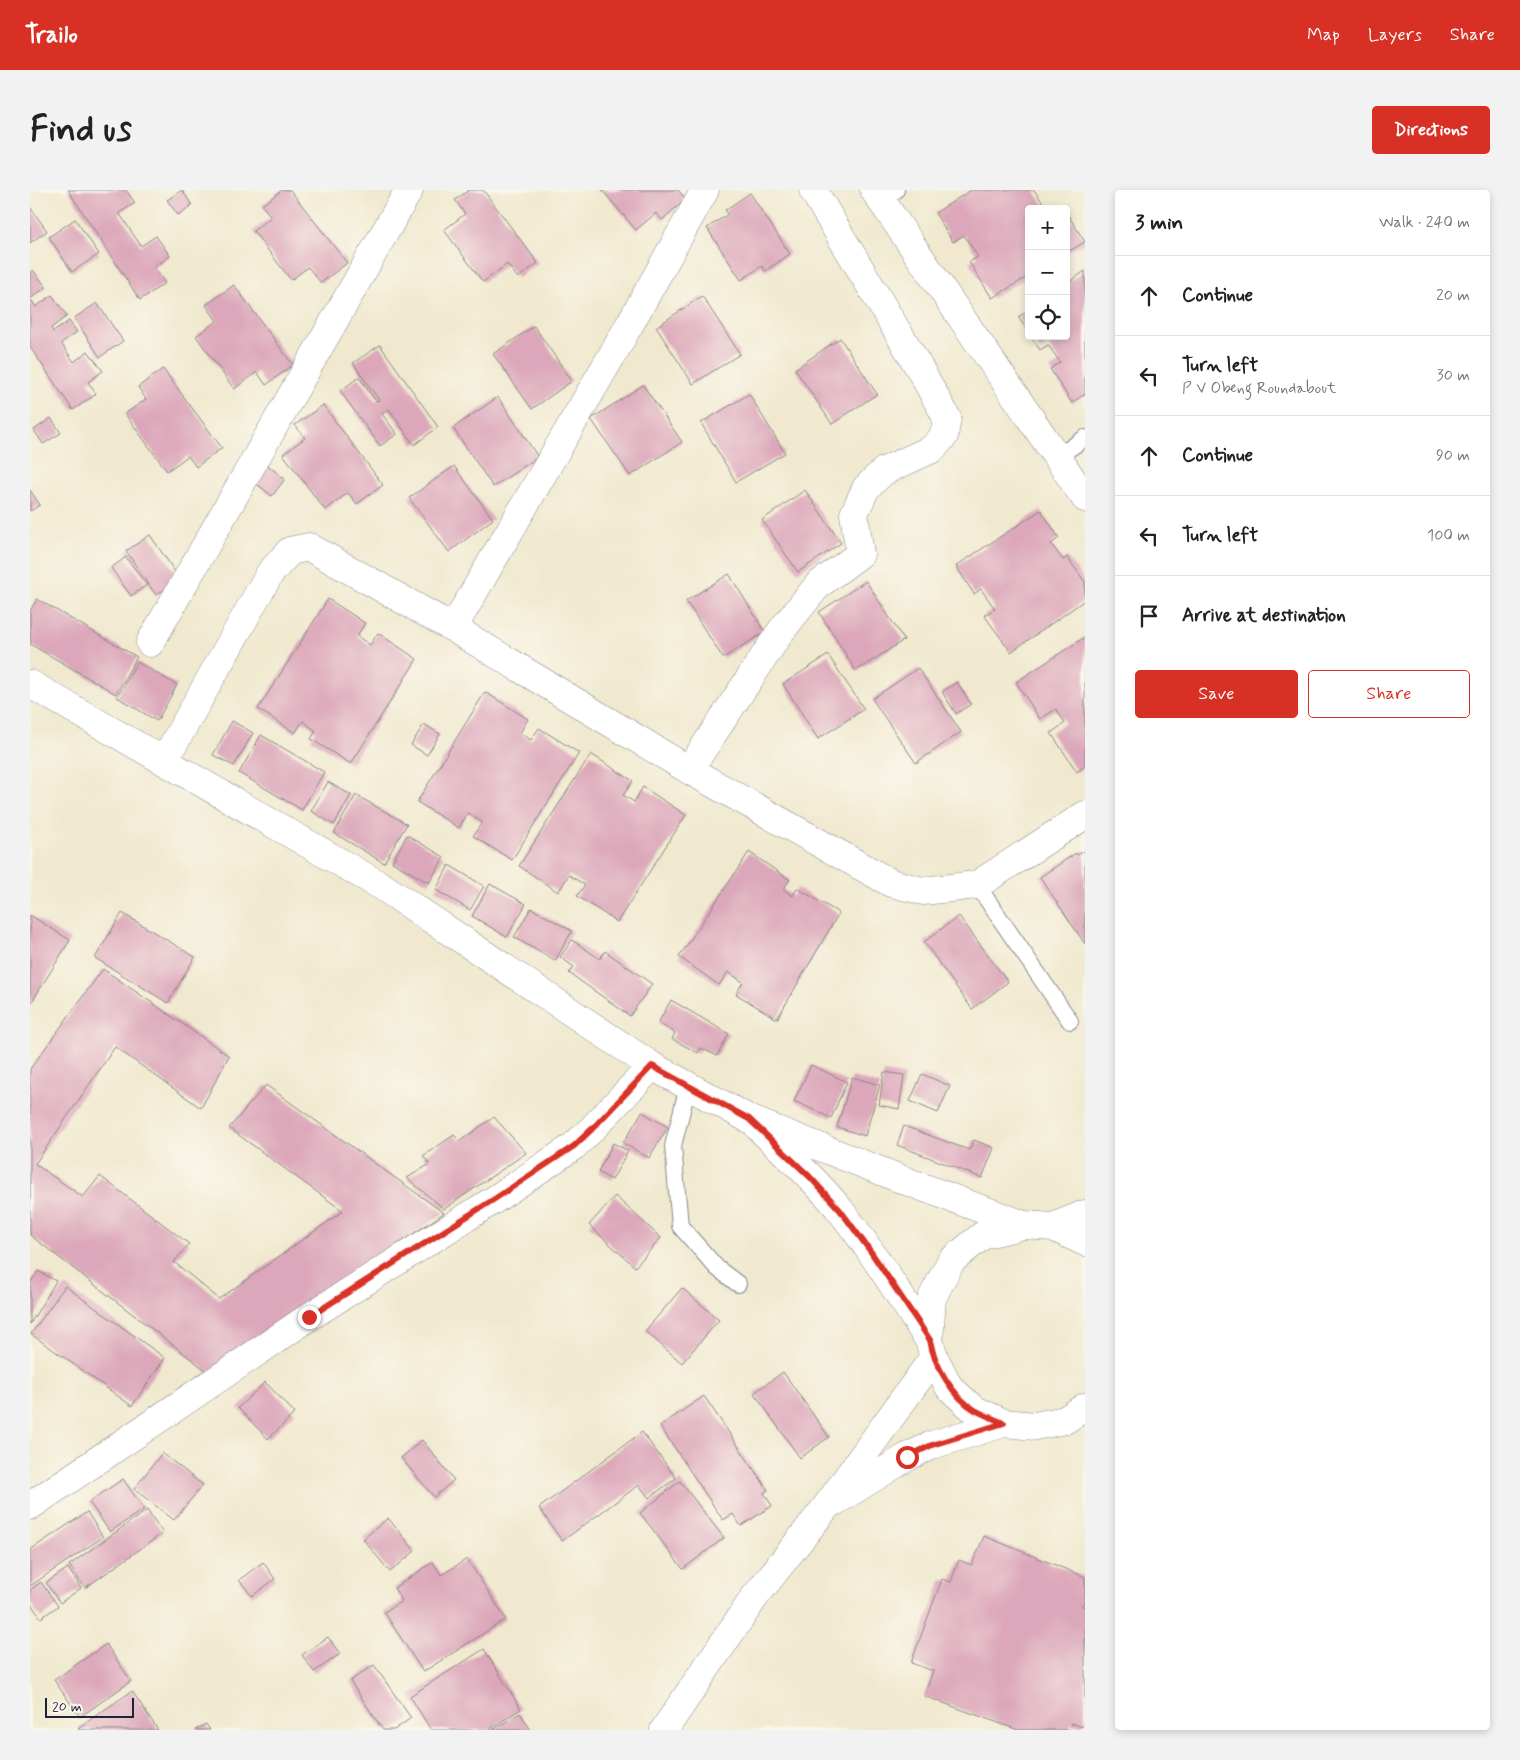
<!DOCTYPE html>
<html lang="en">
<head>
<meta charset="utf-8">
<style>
  body { margin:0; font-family:Mynerve,sans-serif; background:#f2f2f2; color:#222 }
  .controls { position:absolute; right:15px; top:15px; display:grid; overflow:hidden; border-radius:5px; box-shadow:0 2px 8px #0003 }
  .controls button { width:45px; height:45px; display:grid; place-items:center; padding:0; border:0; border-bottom:1px solid #e0e0e0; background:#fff; color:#222; font:25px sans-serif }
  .scale { position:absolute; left:15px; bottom:12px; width:89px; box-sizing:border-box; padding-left:5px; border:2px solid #22223b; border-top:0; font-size:14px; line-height:18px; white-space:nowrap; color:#22223b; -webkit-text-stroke:4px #fbf7ec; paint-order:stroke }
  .stop { position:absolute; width:15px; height:15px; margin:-11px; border:4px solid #d93025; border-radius:50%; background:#fff }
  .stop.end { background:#d93025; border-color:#fff; box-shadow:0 1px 5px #0008 }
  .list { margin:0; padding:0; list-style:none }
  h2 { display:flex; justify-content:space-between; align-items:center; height:65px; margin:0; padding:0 20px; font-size:21px }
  h2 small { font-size:16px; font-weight:400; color:#767676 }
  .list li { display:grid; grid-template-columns:32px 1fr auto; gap:15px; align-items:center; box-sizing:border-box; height:80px; padding:0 20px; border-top:1px solid #e0e0e0 }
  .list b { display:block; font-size:19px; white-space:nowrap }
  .list p { margin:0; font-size:16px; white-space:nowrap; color:#767676 }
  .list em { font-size:16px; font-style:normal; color:#767676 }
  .actions { display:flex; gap:10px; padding:15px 20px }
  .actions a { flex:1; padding:11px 0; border:1px solid #d93025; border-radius:5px; text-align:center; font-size:18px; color:#d93025 }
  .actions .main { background:#d93025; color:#fff }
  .icon { flex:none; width:28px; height:28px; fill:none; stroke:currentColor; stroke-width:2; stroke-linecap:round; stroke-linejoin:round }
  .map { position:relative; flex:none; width:1055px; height:1540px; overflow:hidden; border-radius:5px }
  header { display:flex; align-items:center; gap:30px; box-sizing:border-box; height:70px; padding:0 25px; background:#d93025; color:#fff }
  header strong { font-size:24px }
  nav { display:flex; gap:28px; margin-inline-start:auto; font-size:18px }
  .intro { display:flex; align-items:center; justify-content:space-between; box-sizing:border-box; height:120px; padding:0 30px }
  h1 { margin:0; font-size:35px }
  .button { padding:12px 22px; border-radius:5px; background:#d93025; color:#fff; font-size:18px; font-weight:700 }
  main { display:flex; gap:30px; padding:0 30px }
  aside { flex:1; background:#fff; border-radius:5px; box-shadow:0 2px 8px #0003 }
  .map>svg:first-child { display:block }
  .building { fill:#dca7ba }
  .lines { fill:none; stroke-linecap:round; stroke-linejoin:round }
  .service-casing { stroke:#898685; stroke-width:18 }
  .minor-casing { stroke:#898685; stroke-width:29 }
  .tertiary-casing { stroke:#898685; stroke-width:29 }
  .secondary-casing { stroke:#898685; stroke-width:29 }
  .service { stroke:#fff; stroke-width:16 }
  .minor { stroke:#fff; stroke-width:28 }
  .tertiary { stroke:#fff; stroke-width:28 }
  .secondary { stroke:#fff; stroke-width:28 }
  .route { stroke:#d93025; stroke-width:6 }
</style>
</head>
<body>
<header>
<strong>Trailo</strong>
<nav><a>Map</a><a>Layers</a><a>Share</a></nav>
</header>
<div class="intro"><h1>Find us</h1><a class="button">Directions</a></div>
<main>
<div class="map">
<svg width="1055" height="1540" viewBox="0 0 1055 1540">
  <rect width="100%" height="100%" fill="#fbf7ec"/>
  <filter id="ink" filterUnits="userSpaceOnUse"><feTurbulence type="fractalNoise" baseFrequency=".02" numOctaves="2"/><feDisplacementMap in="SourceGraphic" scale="10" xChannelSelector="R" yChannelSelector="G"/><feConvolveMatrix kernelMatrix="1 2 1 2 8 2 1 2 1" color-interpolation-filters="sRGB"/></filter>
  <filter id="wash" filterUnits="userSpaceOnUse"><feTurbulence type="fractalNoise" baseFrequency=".0096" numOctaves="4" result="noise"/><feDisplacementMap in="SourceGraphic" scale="20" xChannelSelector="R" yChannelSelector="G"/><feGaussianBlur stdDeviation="1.12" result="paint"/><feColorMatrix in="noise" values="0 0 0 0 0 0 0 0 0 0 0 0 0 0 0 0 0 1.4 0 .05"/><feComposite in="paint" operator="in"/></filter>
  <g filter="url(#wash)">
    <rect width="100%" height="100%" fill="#f0e9cf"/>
    <g id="blocks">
      <g class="building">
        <polygon points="38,0 96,0 105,13 89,23 111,56 126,46 140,66 124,77 135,93 110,110"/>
        <polygon points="152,0 162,15 148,25 137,10"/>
        <polygon points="252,0 260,0 317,73 291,93 278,77 261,90 223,41 241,27 232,15"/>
        <polygon points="439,0 453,0 508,73 488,88 477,74 453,92 414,40 435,24 425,10"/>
        <polygon points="572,0 648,0 656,9 632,30 626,23 606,40"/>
        <polygon points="941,0 1004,0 1017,19 999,19 999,86 962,108 939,72 948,67 934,45 923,52 905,23"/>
        <polygon points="720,3 760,64 735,81 732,76 711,90 677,38 698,24 695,20"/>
        <polygon points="0,17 17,41 0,53"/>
        <polygon points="1036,22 1055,52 1036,63"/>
        <polygon points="45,29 69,64 42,82 19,47"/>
        <polygon points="3,80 16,97 0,109 6,117 22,105 37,126 21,138 23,142 39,131 47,142 31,153 44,172 58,161 73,181 58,192 66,204 43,220 0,157 0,82"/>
        <polygon points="1055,81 1055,204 1042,213 1020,179 1030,172 1018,155 1010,160 1001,146 1036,146 1036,94"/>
        <polygon points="204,95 263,175 236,195 227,182 204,199 166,146 187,131 176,115"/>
        <polygon points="672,106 710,164 663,194 626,137"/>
        <polygon points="67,113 93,151 70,167 44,128"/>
        <polygon points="999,120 999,143 988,127"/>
        <polygon points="504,136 542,191 502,219 463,164"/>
        <polygon points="810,148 847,204 802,234 765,179"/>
        <polygon points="350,155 408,237 384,255 359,219 352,224 367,244 350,256 310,201 329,187 346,211 349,210 323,173"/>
        <polygon points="133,179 192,258 166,277 158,266 137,281 95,224 116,209 108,197"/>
        <polygon points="613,195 652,252 600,286 561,229"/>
        <polygon points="719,204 755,263 706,292 671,233"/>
        <polygon points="468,207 508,267 463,297 423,238"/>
        <polygon points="293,215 353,295 327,314 318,303 295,320 253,264 275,248 265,235"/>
        <polygon points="21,228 31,243 13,254 4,240"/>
        <polygon points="236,274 255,289 242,306 223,291"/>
        <polygon points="424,276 463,329 419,362 379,308"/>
        <polygon points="0,300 10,315 0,321"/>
        <polygon points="775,300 811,353 768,382 732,330"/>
        <polygon points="1011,320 1029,348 1021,354 1033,370 1037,367 1055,392 1055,410 981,462 954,425 965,419 951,399 944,404 926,376"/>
        <polygon points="120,345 150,389 126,405 96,361"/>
        <polygon points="96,367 117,395 101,406 81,378"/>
        <polygon points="699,384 735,442 693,468 656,411"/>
        <polygon points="836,391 874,450 826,481 789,422"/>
        <polygon points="7,409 107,467 86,504 0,454 0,421"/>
        <polygon points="298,409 335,433 327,446 340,455 348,443 387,469 321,574 281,549 286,541 273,531 265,543 228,519"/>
        <polygon points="1055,447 1055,576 1047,582 1021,543 1035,533 1026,519 1010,529 986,492"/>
        <polygon points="798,465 834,519 788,549 753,494"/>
        <polygon points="107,472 147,495 127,531 87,507"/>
        <polygon points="888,478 931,542 886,573 842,509"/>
        <polygon points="927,492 941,514 926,524 912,502"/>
        <polygon points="455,502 498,529 490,543 501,550 509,538 549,563 482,670 443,646 452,632 438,623 429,638 387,612"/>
        <polygon points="202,531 223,543 204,576 183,565"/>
        <polygon points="394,534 410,544 397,565 381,555"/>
        <polygon points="231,545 294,582 272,620 209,583"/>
        <polygon points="561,564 603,591 593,605 604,612 613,597 656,625 587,732 547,706 555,695 539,685 528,702 489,676"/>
        <polygon points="298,592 321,605 304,635 281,621"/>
        <polygon points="326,605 377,634 354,673 304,643"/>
        <polygon points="377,645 414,667 399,693 362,672"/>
        <polygon points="1055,660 1055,754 1010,687 1046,663 1047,665"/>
        <polygon points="719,662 760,690 753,699 763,706 767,698 809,723 747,829 706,804 713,792 698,782 689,795 649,767"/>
        <polygon points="419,675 454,696 440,720 406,700"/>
        <polygon points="460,694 496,714 477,747 442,726"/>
        <polygon points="501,718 542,741 525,771 484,747"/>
        <polygon points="92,723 165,767 138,813 65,768"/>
        <polygon points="0,725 40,750 0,815"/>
        <polygon points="929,726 978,792 942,819 894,752"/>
        <polygon points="542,750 570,769 575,761 622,794 600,826 539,783 544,777 530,767"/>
        <polygon points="73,779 199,866 171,918 85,857 5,974 53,1007 70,986 159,1054 144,1072 189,1109 313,1021 199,938 236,895 414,1023 178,1182 0,1045 0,879"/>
        <polygon points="641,810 699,844 687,866 671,858 668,863 642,849 645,843 628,833"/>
        <polygon points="781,875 817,892 801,928 764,911"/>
        <polygon points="854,882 874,885 869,919 849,915"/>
        <polygon points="892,884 920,896 908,923 880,911"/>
        <polygon points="822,887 850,895 835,946 807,937"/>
        <polygon points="612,922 638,937 619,968 593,953"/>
        <polygon points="464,927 496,963 414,1019 377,988 400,974 393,966 424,945 430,951"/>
        <polygon points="874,936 939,960 944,950 964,958 952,988 867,955"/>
        <polygon points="583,953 598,961 582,990 568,982"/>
        <polygon points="585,1006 631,1048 605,1077 559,1035"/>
        <polygon points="8,1081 26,1091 0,1134 0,1093"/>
        <polygon points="35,1096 135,1168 102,1216 1,1144"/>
        <polygon points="652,1098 689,1130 652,1173 615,1141"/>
        <polygon points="753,1182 799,1247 770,1268 724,1203"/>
        <polygon points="235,1192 265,1223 238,1249 208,1218"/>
        <polygon points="674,1206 738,1300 734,1303 742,1316 711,1336 703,1324 693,1330 630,1236"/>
        <polygon points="612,1242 646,1288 619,1308 609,1295 532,1351 509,1318"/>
        <polygon points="392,1250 424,1290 404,1307 371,1268"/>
        <polygon points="132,1263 173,1295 144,1330 104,1299"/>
        <polygon points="93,1289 114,1319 80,1342 59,1312"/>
        <polygon points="650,1291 694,1348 653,1379 610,1323"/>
        <polygon points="117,1320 133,1343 55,1398 39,1375"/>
        <polygon points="57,1322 73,1347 0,1396 0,1360"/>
        <polygon points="358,1328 385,1361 360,1382 333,1349"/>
        <polygon points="954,1346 1055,1387 1055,1409 1052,1416 1055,1417 1055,1530 1052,1537 1041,1533 1039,1540 988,1540 894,1506 903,1481 881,1473 912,1389 921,1392 929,1370 942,1375"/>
        <polygon points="437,1369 476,1429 393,1482 354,1422 372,1411 364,1398 403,1372 411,1385"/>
        <polygon points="233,1372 245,1389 222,1406 209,1390"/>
        <polygon points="38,1378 51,1398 30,1413 16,1393"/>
        <polygon points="11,1392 28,1416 11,1428 0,1413 0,1400"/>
        <polygon points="298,1447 310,1464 284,1482 272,1465"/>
        <polygon points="76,1454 101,1491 50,1527 24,1490"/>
        <polygon points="454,1459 491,1519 458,1540 401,1540 380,1506"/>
        <polygon points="344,1475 381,1528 364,1540 353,1540 320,1491"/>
        <polygon points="102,1501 128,1540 49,1540 48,1538"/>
        <polygon points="490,1523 501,1540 462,1540"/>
        <polygon points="176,1534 180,1540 165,1540"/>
      </g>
    </g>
  </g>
  <g filter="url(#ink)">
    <use href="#blocks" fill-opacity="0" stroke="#898685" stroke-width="1"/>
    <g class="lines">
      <defs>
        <g id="service">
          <polyline points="851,10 866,0"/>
          <polyline points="1027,267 1055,248"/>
          <polyline points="947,695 1040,831"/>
          <polyline points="658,896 643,956 650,1036 687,1078 708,1094"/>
        </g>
        <g id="minor">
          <polyline points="844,0 1055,308"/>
          <polyline points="423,438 588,155 675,0"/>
          <polyline points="120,453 379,0"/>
          <polyline points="134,571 240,383 260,361 279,357 423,438 659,580 861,693 893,701 947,695 1055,625"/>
          <polyline points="659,580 751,441 788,395 830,364 824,324 836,298 854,281 902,259 914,246 917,228 887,174 783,0"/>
          <polyline points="0,1316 279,1127 467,1008 544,956 562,939 622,876"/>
        </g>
        <g id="tertiary">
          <polyline points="806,1311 877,1267 902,1255 974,1233"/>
          <polyline points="634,1540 724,1408 796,1317 904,1167"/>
        </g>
        <g id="secondary">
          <polyline points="0,494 353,697 622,876 719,929 876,991 994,1035"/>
          <path d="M729,938c28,27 57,52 81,82 33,41 60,87 89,130"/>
          <polyline points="1023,1037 1055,1024"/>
          <polyline points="1055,1052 1023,1037 994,1035 953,1045 921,1071 902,1108 899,1150 904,1167 919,1197 943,1219 974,1233 1005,1236 1035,1230 1055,1217"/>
        </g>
      </defs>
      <use href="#service" class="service-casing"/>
      <use href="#minor" class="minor-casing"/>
      <use href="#tertiary" class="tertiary-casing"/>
      <use href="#secondary" class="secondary-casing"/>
      <use href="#service" class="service"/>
      <use href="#minor" class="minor"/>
      <use href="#tertiary" class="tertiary"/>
      <use href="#secondary" class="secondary"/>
    </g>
  </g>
  <g class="lines" filter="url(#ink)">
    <path class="route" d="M279,1127l187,-119 78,-52 18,-17 60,-63 97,53 61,58 30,33 31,42 59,88c4,25 23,57 45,70 9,5 19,9 29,13l-72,22 -25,12"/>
  </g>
</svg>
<div class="controls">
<button>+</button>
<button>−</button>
<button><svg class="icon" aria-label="locate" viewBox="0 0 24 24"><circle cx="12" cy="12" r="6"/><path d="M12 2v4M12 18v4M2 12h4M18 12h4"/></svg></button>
</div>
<div class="scale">20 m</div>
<div class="stop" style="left:877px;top:1267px"></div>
<div class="stop end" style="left:279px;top:1127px"></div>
</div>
<aside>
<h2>3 min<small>Walk · 240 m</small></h2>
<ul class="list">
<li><svg class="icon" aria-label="ahead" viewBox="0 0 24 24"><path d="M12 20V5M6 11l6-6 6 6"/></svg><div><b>Continue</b></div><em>20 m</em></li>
<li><svg class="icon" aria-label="left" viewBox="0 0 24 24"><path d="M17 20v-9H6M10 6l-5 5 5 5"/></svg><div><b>Turn left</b><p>P V Obeng Roundabout</p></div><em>30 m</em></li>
<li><svg class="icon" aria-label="ahead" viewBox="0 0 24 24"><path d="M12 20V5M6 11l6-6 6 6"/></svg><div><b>Continue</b></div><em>90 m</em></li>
<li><svg class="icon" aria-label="left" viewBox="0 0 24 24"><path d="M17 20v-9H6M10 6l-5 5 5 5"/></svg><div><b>Turn left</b></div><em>100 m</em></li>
<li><svg class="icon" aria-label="arrive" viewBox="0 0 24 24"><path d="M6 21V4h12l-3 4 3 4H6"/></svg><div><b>Arrive at destination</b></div></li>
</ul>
<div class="actions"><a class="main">Save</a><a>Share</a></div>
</aside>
</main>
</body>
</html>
